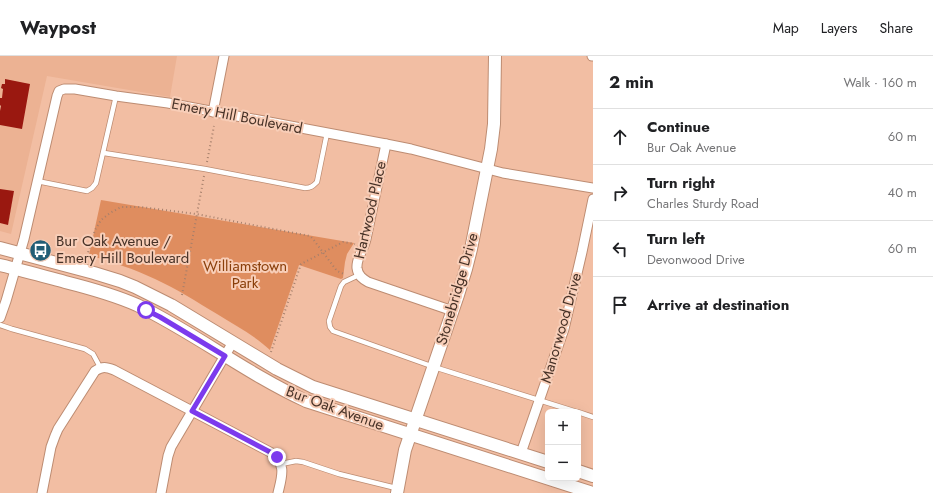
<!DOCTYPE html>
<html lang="en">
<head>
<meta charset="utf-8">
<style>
  body { margin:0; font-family:Jost,sans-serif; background:#f2f2f2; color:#202124 }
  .controls { position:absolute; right:12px; bottom:12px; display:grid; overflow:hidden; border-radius:6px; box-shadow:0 4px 16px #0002 }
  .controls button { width:36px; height:36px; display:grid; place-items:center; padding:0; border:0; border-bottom:1px solid #e0e0e0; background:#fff; color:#202124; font:20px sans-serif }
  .stop { position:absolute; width:12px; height:12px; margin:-9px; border:3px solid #7c3aed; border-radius:50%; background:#fff }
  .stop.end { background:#7c3aed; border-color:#fff; box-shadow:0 1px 4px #0008 }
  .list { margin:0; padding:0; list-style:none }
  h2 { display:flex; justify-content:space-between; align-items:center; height:52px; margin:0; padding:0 16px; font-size:17px }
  h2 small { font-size:13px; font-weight:400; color:#757577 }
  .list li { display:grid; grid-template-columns:26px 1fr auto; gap:12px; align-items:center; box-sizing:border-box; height:56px; padding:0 16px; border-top:1px solid #e0e0e0 }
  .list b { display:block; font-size:15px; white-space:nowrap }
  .list p { margin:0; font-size:13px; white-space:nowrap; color:#757577 }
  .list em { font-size:13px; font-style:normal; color:#757577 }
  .icon { flex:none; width:22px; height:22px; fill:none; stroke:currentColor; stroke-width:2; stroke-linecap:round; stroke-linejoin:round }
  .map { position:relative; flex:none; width:593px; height:437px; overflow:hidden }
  header { display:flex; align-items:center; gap:24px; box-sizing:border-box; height:56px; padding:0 20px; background:#fff; border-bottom:1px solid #e0e0e0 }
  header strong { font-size:19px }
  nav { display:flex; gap:22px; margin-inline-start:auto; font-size:14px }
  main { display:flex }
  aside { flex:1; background:#fff }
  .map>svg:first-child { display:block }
  .built { fill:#ecb293 }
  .green { fill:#df8d5f }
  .building { fill:#9a1810 }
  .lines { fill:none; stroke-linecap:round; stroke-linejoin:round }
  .lane-casing { stroke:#bd8c72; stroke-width:6 }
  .street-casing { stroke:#bd8c72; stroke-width:11 }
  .secondary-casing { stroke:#bd8c72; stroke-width:14 }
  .path { stroke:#a57f6b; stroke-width:2; stroke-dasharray:1 3; stroke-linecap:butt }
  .lane { stroke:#fff; stroke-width:4.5 }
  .street { stroke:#fff; stroke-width:9 }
  .secondary { stroke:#fff; stroke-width:12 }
  .route { stroke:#7c3aed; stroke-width:5 }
  .labels { text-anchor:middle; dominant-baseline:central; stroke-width:4; stroke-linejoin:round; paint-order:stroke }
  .street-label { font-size:15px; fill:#473227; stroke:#f8ceb8 }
  .poi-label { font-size:15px; fill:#473227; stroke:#f8ceb8; text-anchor:start }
  .park-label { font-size:15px; fill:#8a3f0a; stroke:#f8ceb8 }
</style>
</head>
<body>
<header>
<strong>Waypost</strong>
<nav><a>Map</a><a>Layers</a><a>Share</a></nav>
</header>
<main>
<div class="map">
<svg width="593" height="437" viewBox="0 0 593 437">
  <rect width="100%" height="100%" fill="#f2bea3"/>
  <polygon class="built" points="0,0 177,0 170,41 47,20 11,178 0,175"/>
  <path class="green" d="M101,144l253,43 -7,11 -2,8 -2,16 -2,1 -42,-14 -29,85c-15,-14 -35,-25 -53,-36 -20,-12 -40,-25 -62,-35 -21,-10 -43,-17 -66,-24z"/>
  <g class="building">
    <polygon points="5,23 30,28 22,73 0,69 0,55 1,50 0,49 0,42 2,42 3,33 1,32 2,28 5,28"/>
    <polygon points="0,133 14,135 8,169 0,167"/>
  </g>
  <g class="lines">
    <defs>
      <g id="lane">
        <path d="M104,97l101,16 100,19c6,0 8,-2 12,-6l10,-49"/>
        <polyline points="37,125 87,135 92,132 96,127 116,40"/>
        <polyline points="359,219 344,226 341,230 329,265 330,271 333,275 434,311 577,356"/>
        <polyline points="0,269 12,273 85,293 93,298 100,311"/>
        <polyline points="578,356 593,361"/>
        <polyline points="281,408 296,405 303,406 339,418 396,432"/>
      </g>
      <g id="street">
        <polyline points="592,0 593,0"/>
        <polyline points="213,56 224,0"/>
        <path d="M386,88c-7,32 -13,63 -20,95 -2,10 -10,19 -9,29 1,8 6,11 11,14l85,29"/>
        <polyline points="0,262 6,245 24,183 57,40 59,35 64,33 75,33 116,40 168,47 386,88 411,93 503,117 593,132"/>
        <polyline points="521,397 564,273 582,196 593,143"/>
        <path d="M42,437l9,-46 4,-11 3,-7 37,-58c8,-5 11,-4 19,-1l156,82c17,12 12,24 8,41"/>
        <polyline points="161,437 168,400 171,391 233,286"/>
      </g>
      <g id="secondary">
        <polyline points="0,192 94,217 120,225 135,231 171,249 277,313 313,331 548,406"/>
        <path d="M0,209c22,5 43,11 65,17 24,6 49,13 72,23 58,28 110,69 169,96l287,92"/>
        <polyline points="578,415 593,420"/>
        <polyline points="397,437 405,394 458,239 466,213 471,193 491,93 494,68 495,0"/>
      </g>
    </defs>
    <use href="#lane" class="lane-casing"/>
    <use href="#street" class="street-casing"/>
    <use href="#secondary" class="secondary-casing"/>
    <g class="path">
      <polyline points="207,106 214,70"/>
      <polyline points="87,200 95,174 101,164 110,157 121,151 141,151 196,158 310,180 313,183 337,215 344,218"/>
      <polyline points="182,239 204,120"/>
      <polyline points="271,296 301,208 343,186 355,188"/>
    </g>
    <use href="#lane" class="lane"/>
    <use href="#street" class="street"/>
    <use href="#secondary" class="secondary"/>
  </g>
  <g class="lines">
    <polyline class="route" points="146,254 160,261 225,300 192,355 270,396 277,401"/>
  </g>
  <defs>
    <symbol id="bus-disc" viewBox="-11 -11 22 22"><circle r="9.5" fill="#225d75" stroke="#f8ceb8"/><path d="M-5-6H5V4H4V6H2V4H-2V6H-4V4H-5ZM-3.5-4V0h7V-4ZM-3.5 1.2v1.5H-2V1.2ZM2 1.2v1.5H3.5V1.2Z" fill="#fff"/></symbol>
  </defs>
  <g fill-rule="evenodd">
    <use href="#bus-disc" x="28" y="182" width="25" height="25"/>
  </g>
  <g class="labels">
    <g class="street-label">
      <text transform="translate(237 60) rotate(11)">Emery Hill Boulevard</text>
      <text transform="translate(370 154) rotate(-77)">Hartwood Place</text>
      <text transform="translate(457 233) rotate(-74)">Stonebridge Drive</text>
      <text transform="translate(561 272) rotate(-74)">Manorwood Drive</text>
      <text transform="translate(335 352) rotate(20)">Bur Oak Avenue</text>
    </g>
    <g class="poi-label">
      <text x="56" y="185">Bur Oak Avenue /<tspan x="56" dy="17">Emery Hill Boulevard</tspan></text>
    </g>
    <g class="park-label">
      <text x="245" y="210">Williamstown<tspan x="245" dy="17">Park</tspan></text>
    </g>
  </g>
</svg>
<div class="controls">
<button>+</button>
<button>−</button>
</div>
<div class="stop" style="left:146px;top:254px"></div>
<div class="stop end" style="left:277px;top:401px"></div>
</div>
<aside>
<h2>2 min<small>Walk · 160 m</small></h2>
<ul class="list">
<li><svg class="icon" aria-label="ahead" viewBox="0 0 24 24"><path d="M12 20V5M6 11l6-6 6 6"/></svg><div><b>Continue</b><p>Bur Oak Avenue</p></div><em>60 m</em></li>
<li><svg class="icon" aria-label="right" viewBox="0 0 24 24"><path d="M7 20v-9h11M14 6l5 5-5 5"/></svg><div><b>Turn right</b><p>Charles Sturdy Road</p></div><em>40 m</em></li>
<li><svg class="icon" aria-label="left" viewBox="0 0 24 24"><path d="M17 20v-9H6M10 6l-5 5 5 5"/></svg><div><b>Turn left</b><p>Devonwood Drive</p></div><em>60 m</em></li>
<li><svg class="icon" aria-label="arrive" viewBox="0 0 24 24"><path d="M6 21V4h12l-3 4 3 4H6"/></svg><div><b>Arrive at destination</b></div></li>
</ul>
</aside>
</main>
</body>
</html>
